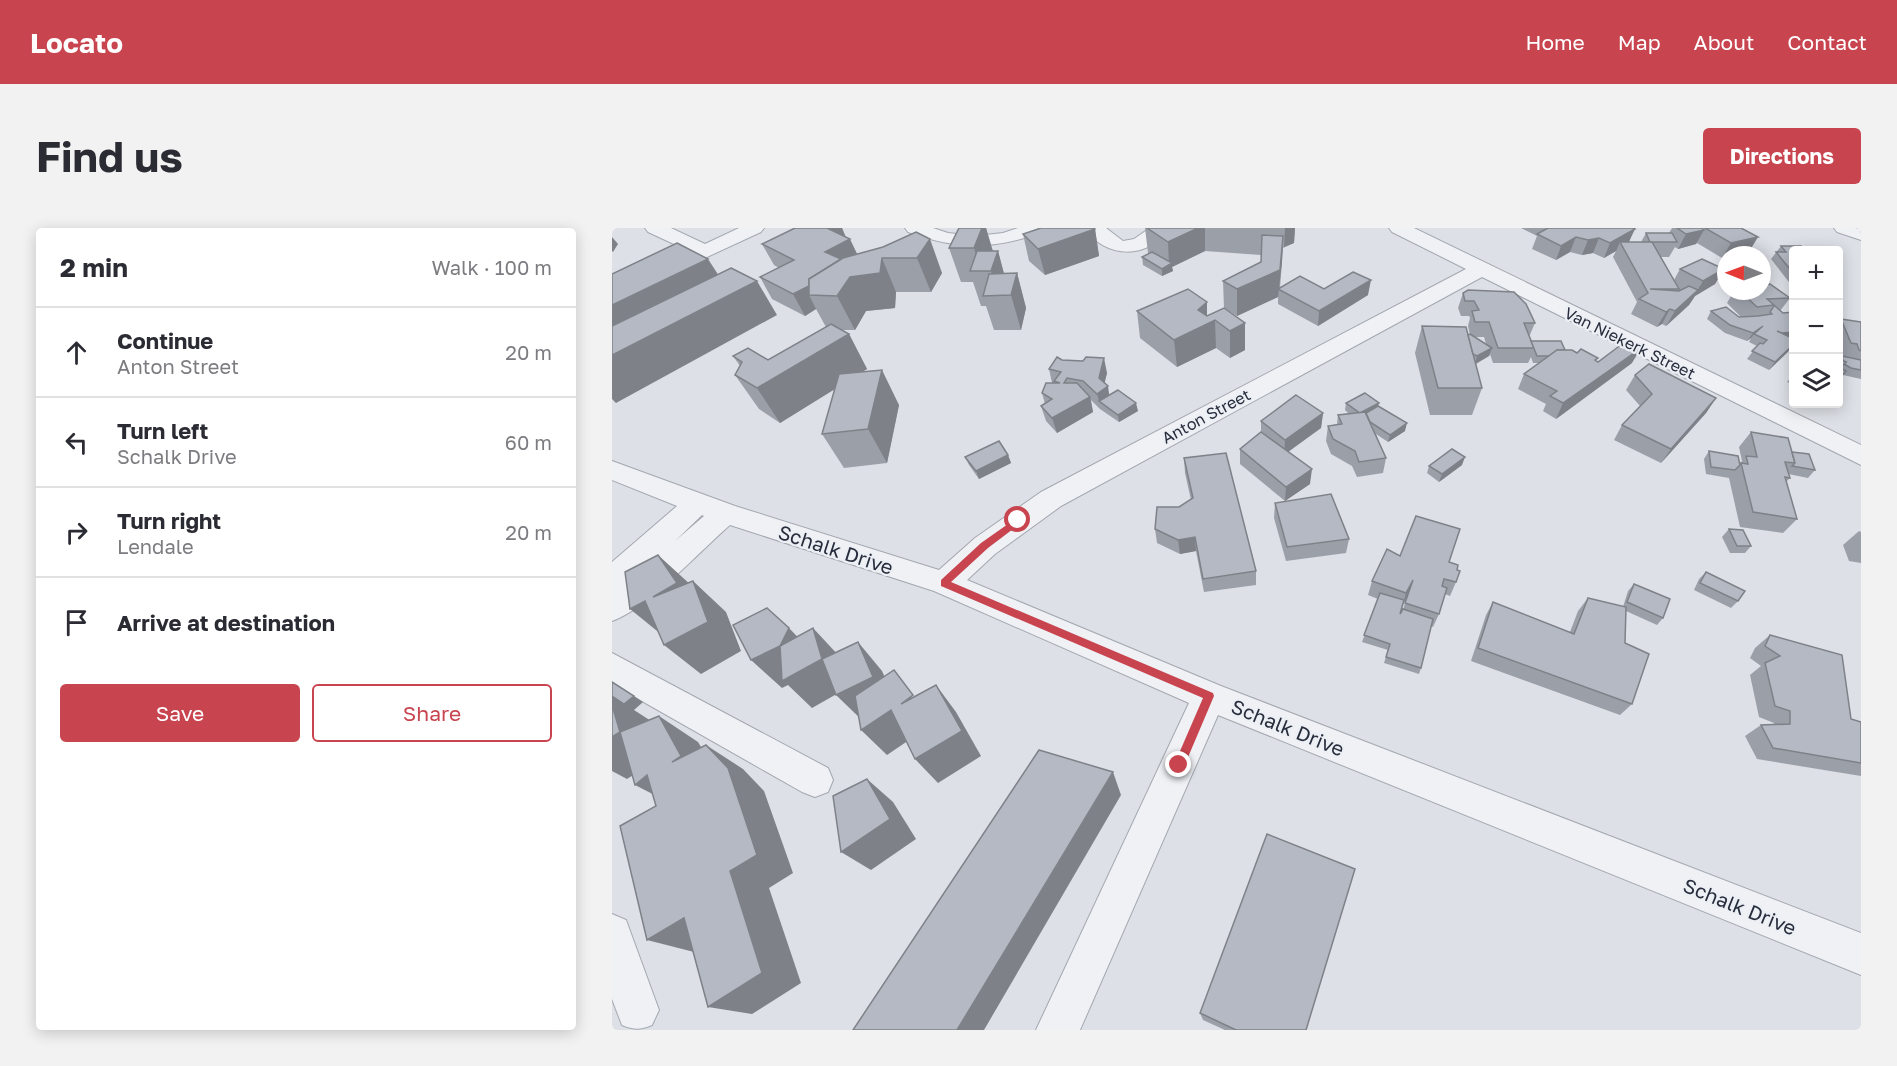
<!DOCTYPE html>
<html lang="en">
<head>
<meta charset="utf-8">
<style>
  body { margin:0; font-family:"Golos Text",sans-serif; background:#f2f2f3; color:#2b2b33 }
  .controls { position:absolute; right:18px; top:18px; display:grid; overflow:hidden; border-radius:6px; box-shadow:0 3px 15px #0003 }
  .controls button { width:54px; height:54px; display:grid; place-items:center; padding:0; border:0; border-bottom:2px solid #e1e1e2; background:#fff; color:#2b2b33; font:30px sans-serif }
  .compass { position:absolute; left:1105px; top:18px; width:54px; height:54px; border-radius:50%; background:#fff; box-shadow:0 3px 15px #0003; rotate:271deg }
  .stop { position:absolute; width:18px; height:18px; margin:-14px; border:4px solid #c84550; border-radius:50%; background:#fff }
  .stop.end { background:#c84550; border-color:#fff; box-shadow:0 2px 6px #0008 }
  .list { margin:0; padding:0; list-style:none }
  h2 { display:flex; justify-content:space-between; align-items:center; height:78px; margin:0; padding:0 24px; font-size:26px }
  h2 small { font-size:20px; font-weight:400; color:#7c7c81 }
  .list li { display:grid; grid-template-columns:39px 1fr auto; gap:18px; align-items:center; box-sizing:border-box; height:90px; padding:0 24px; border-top:2px solid #e1e1e2 }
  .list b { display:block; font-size:22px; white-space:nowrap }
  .list p { margin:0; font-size:20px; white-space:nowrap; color:#7c7c81 }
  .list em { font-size:20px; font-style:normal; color:#7c7c81 }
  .actions { display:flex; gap:12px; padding:18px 24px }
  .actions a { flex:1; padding:14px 0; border:2px solid #c84550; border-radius:6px; text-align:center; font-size:21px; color:#c84550 }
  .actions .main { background:#c84550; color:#fff }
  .icon { flex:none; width:33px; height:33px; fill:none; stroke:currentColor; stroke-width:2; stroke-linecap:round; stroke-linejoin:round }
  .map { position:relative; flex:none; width:1249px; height:802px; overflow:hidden; border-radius:6px }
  header { display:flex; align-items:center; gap:36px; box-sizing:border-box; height:84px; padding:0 30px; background:#c84550; color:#fff }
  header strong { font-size:28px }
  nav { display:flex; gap:33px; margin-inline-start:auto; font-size:21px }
  .intro { display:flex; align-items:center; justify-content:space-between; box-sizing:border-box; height:144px; padding:0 36px }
  h1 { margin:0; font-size:42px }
  .button { padding:15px 27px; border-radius:6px; background:#c84550; color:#fff; font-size:21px; font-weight:700 }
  main { display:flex; gap:36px; padding:0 36px }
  aside { flex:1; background:#fff; border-radius:6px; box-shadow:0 3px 15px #0003 }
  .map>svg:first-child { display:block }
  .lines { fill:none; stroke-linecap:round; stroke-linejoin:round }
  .minor-casing { stroke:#a3a7b0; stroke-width:2 }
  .minor { fill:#eff1f5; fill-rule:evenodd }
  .wall { fill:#9b9fa8; fill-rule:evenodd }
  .shaded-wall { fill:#7e8288 }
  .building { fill:#b4b9c3; stroke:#7e8288; stroke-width:1.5 }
  .route { fill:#c84550 }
  .labels { text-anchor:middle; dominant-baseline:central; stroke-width:4.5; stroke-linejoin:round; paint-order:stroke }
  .far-street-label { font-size:16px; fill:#272d3c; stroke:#eceff4 }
  .street-label { font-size:20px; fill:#272d3c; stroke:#eceff4 }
</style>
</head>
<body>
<header>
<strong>Locato</strong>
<nav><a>Home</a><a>Map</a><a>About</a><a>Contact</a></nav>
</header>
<div class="intro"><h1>Find us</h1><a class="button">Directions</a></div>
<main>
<aside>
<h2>2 min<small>Walk · 100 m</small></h2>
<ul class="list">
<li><svg class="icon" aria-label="ahead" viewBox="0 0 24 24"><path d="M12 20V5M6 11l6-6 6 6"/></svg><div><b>Continue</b><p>Anton Street</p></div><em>20 m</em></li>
<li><svg class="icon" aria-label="left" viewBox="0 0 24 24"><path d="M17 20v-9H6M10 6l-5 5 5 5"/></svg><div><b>Turn left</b><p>Schalk Drive</p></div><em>60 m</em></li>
<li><svg class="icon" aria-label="right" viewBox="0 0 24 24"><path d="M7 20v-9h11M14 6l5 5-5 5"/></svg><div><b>Turn right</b><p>Lendale</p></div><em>20 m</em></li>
<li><svg class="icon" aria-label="arrive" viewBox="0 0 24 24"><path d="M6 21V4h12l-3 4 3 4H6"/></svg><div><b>Arrive at destination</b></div></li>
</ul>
<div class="actions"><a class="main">Save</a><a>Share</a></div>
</aside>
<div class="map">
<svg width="1249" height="802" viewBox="0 0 1249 802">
  <rect width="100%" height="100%" fill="#dde0e6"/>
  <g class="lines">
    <defs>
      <g id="minor">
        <polygon points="33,0 59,0 93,16 127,0 152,0 149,4 0,73 0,59 77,23 36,4"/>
        <path d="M293,0h28l15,5 28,3 27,-3 15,-5h28l-3,4c-50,18 -85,18 -135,0z"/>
        <path d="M472,0h22l17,13 11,-2 16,-11h20c-22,32 -64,31 -86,0z"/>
        <path d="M777,0h25l447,217v20l-379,-188 -421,229 -66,48 -28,26 254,106 640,247v42l-643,-260 -138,315h-44l153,-327 -255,-112 -204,-66c-30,26 -83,84 -118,96v-59l65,-56 -65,-26v-19l123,45 204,64 36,-32 66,-46 425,-223 -74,-37zM90,287l2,1 -29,25z"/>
        <polygon points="1222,0 1249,0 1249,12 1225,4"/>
        <polygon points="0,425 216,540 221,552 216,564 203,569 190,564 0,456"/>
        <path d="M0,686l14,6 33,90 -7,15c-12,5 -18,5 -30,0l-10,-26z"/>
      </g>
    </defs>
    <use href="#minor" class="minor-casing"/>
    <use href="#minor" class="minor"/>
  </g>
  <g class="wall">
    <polygon points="183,0 230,0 234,9 245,26 271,19 304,4 330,45 319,64 284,64 283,80 254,83 243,102 229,102 237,106 255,141 249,144 287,177 275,235 232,240 210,206 223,161 168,195 147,181 123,147 128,138 121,128 156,132 214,99 204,81 193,88 160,71 148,49 167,40 162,37 150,16"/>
    <polygon points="347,0 374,0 381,23 386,23 392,46 405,45 414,80 409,102 382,102 374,78 369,78 361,54 349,54 337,20"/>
    <polygon points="533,0 683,0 682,15 671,20 668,60 712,61 756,67 706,98 666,76 666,69 625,88 612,80 611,53 649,34 649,27 593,23 560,39 561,43 550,48 531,37 530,29 537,26 536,25"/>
    <polygon points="909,0 1021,0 1017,14 1029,14 1034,5 1057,5 1060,0 1129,0 1137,24 1123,27 1114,27 1114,29 1110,30 1085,15 1084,16 1066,21 1063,19 1057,29 1049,29 1062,52 1068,41 1112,41 1103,56 1083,68 1077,77 1054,98 1050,96 1045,99 1019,86 1025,74 1001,29 1004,23 992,30 981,25 970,27 958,24 944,32 920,21 925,8"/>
    <polygon points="483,1 487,28 433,47 417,33 411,6"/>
    <polygon points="1169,18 1182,22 1182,58 1180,58 1159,31"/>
    <polygon points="1122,63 1150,63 1178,70 1168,83 1182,111 1182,117 1157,142 1135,131 1145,118 1137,114 1139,110 1135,113 1113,105 1095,91 1099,83 1129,89 1115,75"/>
    <path d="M851,65l72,30 -6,14 2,4 67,17 -2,3 2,1 34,1 -76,56 -13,-8 3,-7 -28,-15 6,-15 15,-11h-6l-2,-6 -3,6h-35l-3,-9 -1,2 -13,8 6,24 -10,27h-42l-15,-62 7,-27 46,9h2l-2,-9 2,-8 -1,-2h-8l-3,-8zM862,109h10l2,7z"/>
    <polygon points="595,74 595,88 612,80 633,122 618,130 604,120 565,139 528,110 525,83"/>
    <polygon points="1229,91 1249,94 1249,151 1231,147 1227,152 1228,130 1227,129 1227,94"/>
    <polygon points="450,132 495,145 492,155 497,167 526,183 507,194 488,181 479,172 481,184 445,205 434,193 429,178 433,176 430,165 440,155 437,141"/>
    <polygon points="1182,146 1182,157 1175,154"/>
    <polygon points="1023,147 1104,170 1094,185 1049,235 1002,212 1010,197 1028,178 1014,162"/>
    <polygon points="734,175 793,203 776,214 764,206 774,230 771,245 745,249 740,238 719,226 714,213 716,198 725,196 726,187 737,186 733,182"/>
    <polygon points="711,185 709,200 676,223 698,256 673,273 628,236 628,221 649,204 649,193"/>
    <polygon points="1139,204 1180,224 1203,242 1196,250 1176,246 1178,250 1174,254 1185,291 1171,305 1128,299 1117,250 1094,246 1092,231 1097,223 1128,236 1130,233 1127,219"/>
    <polygon points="396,227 399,235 367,251 357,237 353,229"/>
    <polygon points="572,230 644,343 644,357 592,364 584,323 568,326 545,315 543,301 567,279 579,272 573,245"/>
    <polygon points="850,237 827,254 815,245 817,238"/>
    <polygon points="663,275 737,311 734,325 674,333 662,290"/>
    <polygon points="1117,301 1139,318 1133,325 1118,325 1110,309"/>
    <polygon points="1247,303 1249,304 1249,335 1237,333 1231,317"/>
    <path d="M788,328l49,6 8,8 -1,12 -6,14 -5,-2 -6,20 -6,13 -2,-1 -10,42 -2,6 -35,-11 4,-13 -26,-8 16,-43 -10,-4 4,-14zM796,367l-5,14 -3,5 2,-8z"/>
    <polygon points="1094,344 1126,373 1119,380 1082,362 1087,351"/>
    <polygon points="1022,356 1051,390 1045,397 1014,383 1013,415 1020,476 1008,487 859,433 874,387 881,374 958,404 966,383 976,370 1011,379 1016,363"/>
    <polygon points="1158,407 1239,491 1249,494 1249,548 1145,531 1133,508 1149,497 1162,496 1162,495 1147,489 1138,447 1149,438 1138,430 1143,420"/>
    <polygon points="588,785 694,802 613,802 591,792"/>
  </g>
  <g class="shaded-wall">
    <polygon points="215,0 230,0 235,13 238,11 248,32 270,30 284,64 283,80 254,83 243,102 225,68 197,67 204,81 193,88 181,66 213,24"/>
    <polygon points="370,0 374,0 382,28 369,43 362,20"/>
    <polygon points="586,0 593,0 593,23 560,39 561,43 550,48 550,41 557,37 556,14"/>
    <polygon points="673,0 683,0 682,15 672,19"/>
    <polygon points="483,1 487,28 433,47 426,21"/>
    <polygon points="1023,1 1016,16 1008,14 1004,23 992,30 998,15"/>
    <polygon points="1092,2 1084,16 1066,21 1074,6"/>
    <polygon points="671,8 670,34 666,69 625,88 625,61 668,42"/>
    <polygon points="0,9 6,16 1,24 0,23"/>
    <polygon points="964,9 958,24 944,32 949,18"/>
    <polygon points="1146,9 1137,24 1123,27 1114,27 1114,29 1110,30 1119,15"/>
    <polygon points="987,10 981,25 970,27 976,12"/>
    <polygon points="318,11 330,45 319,64 305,30"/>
    <polygon points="386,23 395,57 386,67 379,43"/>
    <polygon points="96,31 118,65 0,126 0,77"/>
    <polygon points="1112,41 1103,56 1083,68 1077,77 1054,98 1063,83 1085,63 1091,53"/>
    <polygon points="405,45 414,80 409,102 399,67"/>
    <polygon points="759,52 756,67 706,98 707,83"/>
    <polygon points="145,53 165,87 4,175 0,171 0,127"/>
    <polygon points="595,74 595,96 603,92 604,120 565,139 562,112 586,82"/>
    <polygon points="1058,81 1050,96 1045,99 1054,84"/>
    <polygon points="633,95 633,122 618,130 618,103"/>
    <polygon points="1151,98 1142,106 1139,110 1135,113 1141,105"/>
    <polygon points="1182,104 1182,111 1170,105"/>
    <polygon points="237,106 255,141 168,195 145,160"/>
    <polygon points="1182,116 1179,121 1157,142 1163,134"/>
    <polygon points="880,120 877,128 863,136 865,128"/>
    <polygon points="1029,120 1020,135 944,191 951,175"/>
    <polygon points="492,130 495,145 491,162 496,158 498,173 487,173 485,166 487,150"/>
    <polygon points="270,142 287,177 275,235 256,201"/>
    <polygon points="478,169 481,184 445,205 440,190"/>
    <polygon points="1104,170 1094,185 1049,235 1059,221"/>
    <polygon points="524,175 526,183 507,194 506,187"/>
    <polygon points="767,175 765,182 751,190 748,185"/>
    <polygon points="711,185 709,200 672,227 673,212"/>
    <polygon points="795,195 793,203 776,214 778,207"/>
    <polygon points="396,227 399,235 367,251 364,243"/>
    <polygon points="853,229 850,237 827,254 830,246"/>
    <polygon points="700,241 698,256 673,273 674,259"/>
    <polygon points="583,309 584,323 568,326 566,312"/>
    <polygon points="46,327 80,358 81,353 114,384 129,423 89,446 52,417 41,369"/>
    <polygon points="801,352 796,366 790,379 794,365"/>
    <polygon points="33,373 55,411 18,381"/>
    <polygon points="177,400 205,429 201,400 228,429 237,459 200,480 176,457 170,460 139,432"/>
    <polygon points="246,414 270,443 285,476 251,493 224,467"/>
    <polygon points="324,457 344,484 369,528 326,555 303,531"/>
    <polygon points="0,468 22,468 31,474 22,482 39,493 50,529 15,551 0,543"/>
    <polygon points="279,482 303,508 275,527 249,502"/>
    <polygon points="47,488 86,514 108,551 60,534"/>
    <polygon points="94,517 131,541 152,563 181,645 157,660 189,755 140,786 96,779"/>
    <polygon points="501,544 509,567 372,802 345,802"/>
    <polygon points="35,547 66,579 23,557"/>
    <polygon points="255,551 281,574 304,611 259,642 229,624"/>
    <polygon points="72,690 82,724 35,712"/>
  </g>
  <g class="building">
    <polygon points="183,0 216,0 215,0 238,11 213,24 229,31 197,51 197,58 181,66 148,49 182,32 150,16"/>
    <polygon points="347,0 370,0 362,20 337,20"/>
    <polygon points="429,0 482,0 483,1 426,21 411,6"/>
    <polygon points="535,0 586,0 556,14"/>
    <polygon points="936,0 1021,0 1023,1 998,15 987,10 976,12 964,9 949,18 925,6"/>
    <polygon points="1065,0 1089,0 1092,2 1074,6"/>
    <polygon points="1093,0 1129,0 1146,9 1119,15"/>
    <polygon points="304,4 318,11 305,30 270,30 268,45 238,49 225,68 197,67 197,51 231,30 271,19"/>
    <polygon points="1034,5 1060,5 1065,14 1038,14"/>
    <polygon points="650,7 671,8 668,42 625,61 611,53 649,34"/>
    <polygon points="1008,14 1040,14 1067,61 1038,61 1067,63 1077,58 1086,62 1063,83 1058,81 1054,84 1027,71 1036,65"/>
    <polygon points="65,15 96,31 0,77 0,46"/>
    <polygon points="1169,18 1189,18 1193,22 1182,22 1182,46 1164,24 1174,24"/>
    <polygon points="365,23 386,23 379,43 358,43"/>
    <polygon points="540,24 560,35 550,41 530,29"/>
    <polygon points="1090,31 1112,41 1091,53 1068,41"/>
    <polygon points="119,40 145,53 0,127 0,98"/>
    <polygon points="741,44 759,52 707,83 666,61 688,48 712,61"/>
    <polygon points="405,45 399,67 371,68 377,46"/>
    <polygon points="1158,56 1178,70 1155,71 1162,77 1145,79 1128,63 1150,63 1150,57"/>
    <polygon points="576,61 595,74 586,82 595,88 612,80 633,95 618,103 603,92 562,112 525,83"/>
    <polygon points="856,62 902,64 914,76 923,95 912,95 922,120 886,120 877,94 863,94 860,83 867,82 862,73 853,73 851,65"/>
    <polygon points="1162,78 1163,78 1171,85 1182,84 1182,104 1170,105 1165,103 1182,111 1182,116 1163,134 1140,123 1148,115 1151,116 1155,112 1142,106 1151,98 1141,105 1118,97 1099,83 1114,79 1127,89 1146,88 1160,86 1158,84"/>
    <polygon points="1229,91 1249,94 1249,123 1247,122 1245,116 1239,115"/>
    <polygon points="219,96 237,106 145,160 123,147 130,134 121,128 136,120 156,132"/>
    <polygon points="810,98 854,99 870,160 826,160"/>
    <polygon points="858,106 880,120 865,128 861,126 856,107"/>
    <polygon points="919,113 949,113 953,122 945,122 938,128 925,128"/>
    <polygon points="1014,113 1029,120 951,175 938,168 945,163 912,146 945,122 960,122 965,125 969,121 986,130 983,132 986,134"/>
    <polygon points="1230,128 1249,132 1249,142 1239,140 1232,136 1234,134 1231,133"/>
    <polygon points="445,129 450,132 471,133 474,129 492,130 487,150 496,158 485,166 471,153 455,150 452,155 465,155 478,169 440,190 429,178 440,171 430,165 434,155 448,155 442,153 449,144 437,141"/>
    <polygon points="1227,131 1234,134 1228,140 1234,143 1227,151"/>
    <polygon points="1037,136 1104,170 1059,221 1010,197 1040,166 1023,147"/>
    <polygon points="270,142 256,201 210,206 227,146"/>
    <polygon points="506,162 524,175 506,187 487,173"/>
    <polygon points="753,165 767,175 748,185 734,175"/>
    <polygon points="684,167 711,185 673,212 649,193"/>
    <polygon points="766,178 795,195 778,207 758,194 754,185"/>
    <polygon points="753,184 774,230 747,234 743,223 721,211 716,198 730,196 726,187"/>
    <polygon points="649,204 700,241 674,259 628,221"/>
    <polygon points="1139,204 1176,210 1183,235 1173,234 1178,250 1173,249 1185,291 1141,284 1129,235 1136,236 1134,228 1145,229"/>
    <polygon points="387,213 396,227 364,243 353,229"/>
    <polygon points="840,221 853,229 830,246 817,238"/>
    <polygon points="1097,223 1126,228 1128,237 1123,242 1099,239"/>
    <polygon points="1180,224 1197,226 1203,242 1180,238 1183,235"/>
    <polygon points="614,225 644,343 591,351 583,309 566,312 543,301 545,279 567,279 581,270 572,230"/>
    <polygon points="719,266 737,311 675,319 663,275"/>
    <polygon points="804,288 848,301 837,334 846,337 845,342 848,343 844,354 832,351 830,358 835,360 827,386 793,375 801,352 794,365 760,353 775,321 788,328"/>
    <polygon points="1117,301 1131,302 1139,318 1125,318"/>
    <polygon points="46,327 65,355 41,369 81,353 96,394 52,417 33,373 18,381 13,344"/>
    <polygon points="1094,344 1133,363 1126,373 1088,355"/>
    <polygon points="1022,356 1058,371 1051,390 1015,374"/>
    <polygon points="768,365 792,372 788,386 791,381 821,391 809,440 774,429 778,416 752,407"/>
    <polygon points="976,370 1014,379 1013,415 1037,426 1020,476 866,420 881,374 962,406"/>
    <polygon points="155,380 177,400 168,418 139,432 121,397"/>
    <polygon points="201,400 210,431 170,453 168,418"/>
    <polygon points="1158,407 1230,427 1239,491 1249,494 1249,535 1161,520 1149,497 1178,496 1178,483 1163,478 1153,435 1168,428 1153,418"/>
    <polygon points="246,414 261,449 224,467 210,431"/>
    <polygon points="282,442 301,467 289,476 324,457 350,503 303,531 279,482 249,502 243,468"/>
    <polygon points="0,454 22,468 12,476 0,468"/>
    <polygon points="0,477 8,504 0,509"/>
    <polygon points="47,488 69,528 60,534 94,517 116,540 145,627 118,643 150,745 96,779 72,690 35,712 8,598 44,578 35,547 23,557 8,504"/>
    <polygon points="427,522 501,544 345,802 241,802"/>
    <polygon points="255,551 278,591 229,624 221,568"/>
    <polygon points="655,606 743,641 694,802 624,802 588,785"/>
  </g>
  <polygon class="route" points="406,289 409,290 409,295 376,320 339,354 601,465 602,468 571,541 567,543 562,537 591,470 329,358 329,352 369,315"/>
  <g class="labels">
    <g class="far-street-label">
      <text transform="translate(1018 115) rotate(26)">Van Niekerk Street</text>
      <text transform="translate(594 188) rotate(-28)">Anton Street</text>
    </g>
    <g class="street-label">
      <text transform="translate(224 321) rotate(18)">Schalk Drive</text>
      <text transform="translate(676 499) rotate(22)">Schalk Drive</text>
      <text transform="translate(1128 678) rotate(22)">Schalk Drive</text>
    </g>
  </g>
</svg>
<div class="controls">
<button>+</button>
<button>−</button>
<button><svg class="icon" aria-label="layers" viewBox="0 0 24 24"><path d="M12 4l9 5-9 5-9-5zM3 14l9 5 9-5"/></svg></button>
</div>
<svg class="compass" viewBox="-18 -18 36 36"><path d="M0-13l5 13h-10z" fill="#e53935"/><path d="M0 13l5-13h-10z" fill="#7c7c81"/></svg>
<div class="stop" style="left:406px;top:292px"></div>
<div class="stop end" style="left:567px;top:537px"></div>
</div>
</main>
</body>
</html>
